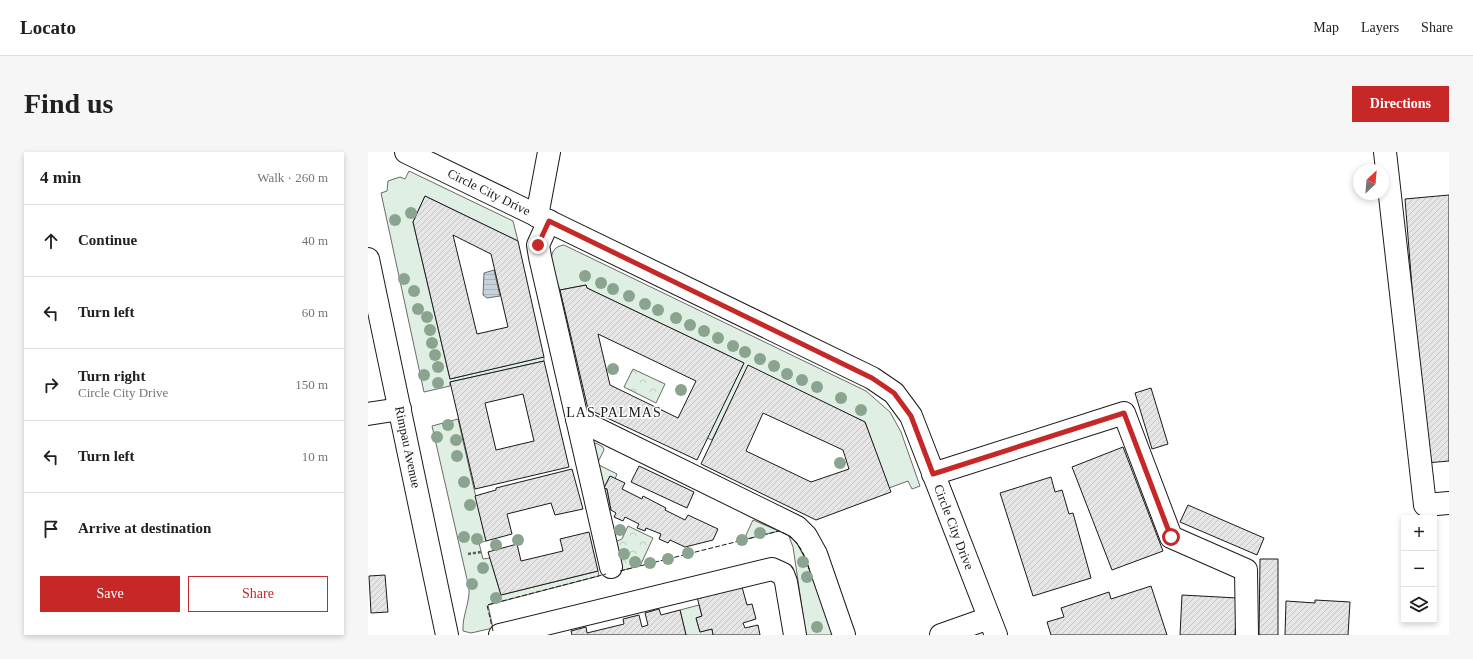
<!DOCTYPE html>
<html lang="en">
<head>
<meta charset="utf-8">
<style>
  body { margin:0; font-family:"Times New Roman",serif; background:#f6f6f6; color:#202124 }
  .controls { position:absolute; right:12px; bottom:12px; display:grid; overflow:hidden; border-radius:0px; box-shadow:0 2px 6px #0003 }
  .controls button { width:36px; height:36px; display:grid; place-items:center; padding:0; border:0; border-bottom:1px solid #e0e0e0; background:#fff; color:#202124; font:20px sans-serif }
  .compass { position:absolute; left:985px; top:12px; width:36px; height:36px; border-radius:50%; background:#fff; box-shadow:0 2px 6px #0003; rotate:26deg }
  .stop { position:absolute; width:12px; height:12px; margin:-9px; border:3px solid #c62828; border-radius:50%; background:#fff }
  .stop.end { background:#c62828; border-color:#fff; box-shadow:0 1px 4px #0008 }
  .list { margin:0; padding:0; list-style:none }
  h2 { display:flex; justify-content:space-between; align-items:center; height:52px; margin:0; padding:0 16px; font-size:17px }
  h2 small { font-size:13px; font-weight:400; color:#757577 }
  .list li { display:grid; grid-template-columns:26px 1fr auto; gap:12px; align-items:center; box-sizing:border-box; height:72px; padding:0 16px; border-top:1px solid #e0e0e0 }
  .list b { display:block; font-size:15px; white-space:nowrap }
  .list p { margin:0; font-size:13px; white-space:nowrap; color:#757577 }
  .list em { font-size:13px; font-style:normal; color:#757577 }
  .actions { display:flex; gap:8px; padding:12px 16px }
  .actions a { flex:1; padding:9px 0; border:1px solid #c62828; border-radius:0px; text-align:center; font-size:14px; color:#c62828 }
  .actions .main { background:#c62828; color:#fff }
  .icon { flex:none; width:22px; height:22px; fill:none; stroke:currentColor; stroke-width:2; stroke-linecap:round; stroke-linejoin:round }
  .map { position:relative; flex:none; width:1081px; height:483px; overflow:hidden; border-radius:0px }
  header { display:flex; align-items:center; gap:24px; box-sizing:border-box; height:56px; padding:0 20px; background:#fff; border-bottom:1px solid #e0e0e0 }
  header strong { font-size:19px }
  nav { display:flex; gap:22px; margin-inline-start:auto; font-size:14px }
  .intro { display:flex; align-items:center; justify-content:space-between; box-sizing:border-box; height:96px; padding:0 24px }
  h1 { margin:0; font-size:28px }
  .button { padding:10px 18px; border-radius:0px; background:#c62828; color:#fff; font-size:14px; font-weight:700 }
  main { display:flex; gap:24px; padding:0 24px }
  aside { flex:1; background:#fff; border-radius:0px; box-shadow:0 2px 6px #0003 }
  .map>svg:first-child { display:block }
  .green { fill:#e0efe3; stroke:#6a6a6a }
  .park { fill:url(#park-crowns); stroke:#6a6a6a }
  .water { fill:url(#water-rules); stroke:#6a6a6a }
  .building { fill:url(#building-hatch); stroke:#1a1a1a; fill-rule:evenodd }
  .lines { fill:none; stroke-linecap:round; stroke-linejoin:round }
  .minor-casing { stroke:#1a1a1a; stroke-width:24 }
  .major-casing { stroke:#1a1a1a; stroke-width:24 }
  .path { stroke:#5f5f5f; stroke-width:2.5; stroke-dasharray:3 2; stroke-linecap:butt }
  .minor { stroke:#fff; stroke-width:22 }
  .major { stroke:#fff; stroke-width:22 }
  .fence { stroke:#1a1a1a; stroke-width:1; stroke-dasharray:5 2; stroke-linecap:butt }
  .tree { fill:#8aa48f }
  .route { stroke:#c62828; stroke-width:5 }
  .labels { text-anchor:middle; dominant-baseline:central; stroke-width:3; stroke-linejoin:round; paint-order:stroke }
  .street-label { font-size:13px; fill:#1a1a1a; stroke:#fff }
  .neighbourhood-label { font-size:14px; letter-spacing:1px; fill:#1a1a1a; stroke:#fff }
</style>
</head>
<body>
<header>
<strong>Locato</strong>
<nav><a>Map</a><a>Layers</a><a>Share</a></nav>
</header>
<div class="intro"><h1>Find us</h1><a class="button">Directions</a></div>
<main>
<aside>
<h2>4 min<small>Walk · 260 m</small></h2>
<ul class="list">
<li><svg class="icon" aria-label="ahead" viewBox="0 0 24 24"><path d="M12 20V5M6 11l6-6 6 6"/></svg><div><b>Continue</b></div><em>40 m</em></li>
<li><svg class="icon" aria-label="left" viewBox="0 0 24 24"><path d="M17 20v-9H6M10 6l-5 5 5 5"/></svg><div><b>Turn left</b></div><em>60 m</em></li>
<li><svg class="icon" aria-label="right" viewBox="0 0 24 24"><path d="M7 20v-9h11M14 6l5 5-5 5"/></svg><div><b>Turn right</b><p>Circle City Drive</p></div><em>150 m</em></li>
<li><svg class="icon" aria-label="left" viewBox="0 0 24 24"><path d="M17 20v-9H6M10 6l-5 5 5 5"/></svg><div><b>Turn left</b></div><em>10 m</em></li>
<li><svg class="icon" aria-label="arrive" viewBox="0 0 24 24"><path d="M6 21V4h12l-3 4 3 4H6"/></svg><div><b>Arrive at destination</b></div></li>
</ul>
<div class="actions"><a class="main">Save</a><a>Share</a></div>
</aside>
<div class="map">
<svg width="1081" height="483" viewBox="0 0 1081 483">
  <defs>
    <pattern id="park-crowns" width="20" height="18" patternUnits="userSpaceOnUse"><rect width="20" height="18" fill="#e0efe3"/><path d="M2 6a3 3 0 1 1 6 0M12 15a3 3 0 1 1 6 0" fill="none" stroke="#c0ccc2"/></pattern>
    <pattern id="water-rules" width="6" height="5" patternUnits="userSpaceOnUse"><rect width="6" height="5" fill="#c6d2dc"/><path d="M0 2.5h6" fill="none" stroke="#aab4bc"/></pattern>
    <pattern id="building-hatch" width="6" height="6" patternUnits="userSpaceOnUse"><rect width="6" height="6" fill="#e6e6e6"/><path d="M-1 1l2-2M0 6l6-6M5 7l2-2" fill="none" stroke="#c5c5c5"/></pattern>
  </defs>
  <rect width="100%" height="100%" fill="#fff"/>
  <g class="green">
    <polygon points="41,19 145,69 150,89 57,44 45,70 82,227 176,205 176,209 82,230 82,234 56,240 13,41 19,39 20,29 32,25 37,27"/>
    <path d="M196,93l302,146 24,21 11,20 19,54 -8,3 -4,-8 -19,7 -24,-66 -117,-56 -36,74 -5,-2 37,-75 -157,-75 -1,-3 -26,5c-4,-13 -19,-42 4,-45z"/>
    <path d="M90,267l28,122 -7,2 4,16 7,-1 11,37 97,-24 1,5 -111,29 5,23 -22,5 -8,-2c-1,-15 7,-28 6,-43l-37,-162z"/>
    <polygon points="228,291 235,295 236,298 229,312 249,322 247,327 242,324 236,336 239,337 243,358 237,359 223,295"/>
    <polygon points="385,368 411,379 379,387 378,383"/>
    <polygon points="420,382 434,396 465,483 438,483 425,395"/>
    <polygon points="331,453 334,464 328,466 332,480 344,477 345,483 318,483 312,458"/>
  </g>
  <g class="park">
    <polygon points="265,217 297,232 288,251 256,235"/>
    <polygon points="260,374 285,386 272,414 251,419 244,391 254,387"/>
  </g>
  <polygon class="water" points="126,118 132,144 119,146 115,143 116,121"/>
  <g class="building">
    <polygon points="1081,43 1081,309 1058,311 1037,47"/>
    <path d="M57,44l93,45 26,116 -94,22 -37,-157zM85,83l38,19 17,73 -31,7z"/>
    <path d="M218,133l1,3 157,75 -47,97 -109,-51 -28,-119zM230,182l98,47 -18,37 -68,-33z"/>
    <path d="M176,209l25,106 -94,22 -25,-107zM155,242l11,47 -38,9 -11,-47z"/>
    <path d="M380,213l117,57 26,70 -75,28 -115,-56zM395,261l80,37 6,19 -38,13 -65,-31z"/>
    <polygon points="783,236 800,292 784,297 767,241"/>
    <polygon points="755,295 795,399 744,418 704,315"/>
    <polygon points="271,314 326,340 319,356 263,330"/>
    <polygon points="204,317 215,357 187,363 183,351 139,362 144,382 118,389 107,344 128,338 128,336"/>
    <polygon points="242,324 257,331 254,337 274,347 275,344 298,356 297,358 317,368 320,363 350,377 345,388 317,395 302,388 300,391 291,387 293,382 278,376 277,379 269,376 271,372 257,365 255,369 246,365 248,361 243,358 239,337 236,336"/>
    <polygon points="683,325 687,340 694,338 701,362 705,361 723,426 665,444 632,341"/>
    <polygon points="820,353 896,386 889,403 812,370"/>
    <polygon points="221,380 230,419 133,443 120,400 149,392 153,409 195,399 192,387"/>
    <polygon points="892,407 910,407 910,483 891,483"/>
    <polygon points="17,423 20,460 3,461 1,424"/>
    <polygon points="783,434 799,483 683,483 679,470 696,465 693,456 741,440 743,447"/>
    <polygon points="374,435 379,453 384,452 388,467 375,471 377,476 390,473 392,483 345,483 344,477 332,480 328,466 334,464 329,445"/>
    <polygon points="814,443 869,446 867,483 812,483"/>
    <polygon points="947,448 982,450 980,483 917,483 918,449 947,451"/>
    <polygon points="291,457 293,463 312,458 318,483 204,483 203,479 218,475 219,481 256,472 255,467 271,463 274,475 280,473 277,461"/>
  </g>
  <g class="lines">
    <defs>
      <g id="minor">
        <polyline points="38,0 504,226 526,241 543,264 628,483"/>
        <polyline points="1017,0 1057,353 1081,351"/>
        <polyline points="169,64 181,0"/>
        <polyline points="181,69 170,93 172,105 243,415"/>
        <polyline points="0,262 32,257"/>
        <polyline points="209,267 429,375 438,384 448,402 476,483"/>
        <polyline points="565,322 756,261 803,385 878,418 879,483"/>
        <polyline points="132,483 404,417 415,422 418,430 427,483"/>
        <polyline points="573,483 621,466"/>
      </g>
      <polyline id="major" points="0,107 79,483"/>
    </defs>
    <use href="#minor" class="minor-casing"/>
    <use href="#major" class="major-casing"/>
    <polyline class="path" points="100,402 113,400"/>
    <use href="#minor" class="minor"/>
    <use href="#major" class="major"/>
    <g class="fence">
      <path d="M252,419l159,-40c22,8 26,26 33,46"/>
      <polyline points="125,479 119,453 238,422"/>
    </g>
  </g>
  <g class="tree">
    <circle cx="43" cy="61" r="6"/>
    <circle cx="27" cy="68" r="6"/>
    <circle cx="217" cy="124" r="6"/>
    <circle cx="36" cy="127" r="6"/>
    <circle cx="233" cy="131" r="6"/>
    <circle cx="245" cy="137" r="6"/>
    <circle cx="46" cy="139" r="6"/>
    <circle cx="261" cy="144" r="6"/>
    <circle cx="277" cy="152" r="6"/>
    <circle cx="50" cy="157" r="6"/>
    <circle cx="290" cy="158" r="6"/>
    <circle cx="59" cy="165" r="6"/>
    <circle cx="308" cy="166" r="6"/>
    <circle cx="322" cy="173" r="6"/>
    <circle cx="62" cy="178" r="6"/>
    <circle cx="336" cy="179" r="6"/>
    <circle cx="350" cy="186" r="6"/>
    <circle cx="64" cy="191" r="6"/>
    <circle cx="365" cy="194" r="6"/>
    <circle cx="377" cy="200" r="6"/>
    <circle cx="67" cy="203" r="6"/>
    <circle cx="392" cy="207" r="6"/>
    <circle cx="406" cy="214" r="6"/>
    <circle cx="70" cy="215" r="6"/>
    <circle cx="245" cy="217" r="6"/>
    <circle cx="419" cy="222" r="6"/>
    <circle cx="56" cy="223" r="6"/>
    <circle cx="434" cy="228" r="6"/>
    <circle cx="70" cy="231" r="6"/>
    <circle cx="449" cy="235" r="6"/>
    <circle cx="313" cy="238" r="6"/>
    <circle cx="473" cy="246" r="6"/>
    <circle cx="493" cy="258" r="6"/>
    <circle cx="80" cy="273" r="6"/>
    <circle cx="69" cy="285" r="6"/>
    <circle cx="88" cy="288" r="6"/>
    <circle cx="89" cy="304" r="6"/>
    <circle cx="472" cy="311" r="6"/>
    <circle cx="96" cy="330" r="6"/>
    <circle cx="102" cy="353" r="6"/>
    <circle cx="252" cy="378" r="6"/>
    <circle cx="392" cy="381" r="6"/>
    <circle cx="96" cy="385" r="6"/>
    <circle cx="109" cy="387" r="6"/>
    <circle cx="150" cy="388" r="6"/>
    <circle cx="374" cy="388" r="6"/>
    <circle cx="128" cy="393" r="6"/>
    <circle cx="320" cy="401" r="6"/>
    <circle cx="256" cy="402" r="6"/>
    <circle cx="300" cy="407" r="6"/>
    <circle cx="267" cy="410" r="6"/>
    <circle cx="435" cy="410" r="6"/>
    <circle cx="282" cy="411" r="6"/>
    <circle cx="115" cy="416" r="6"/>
    <circle cx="439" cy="425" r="6"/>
    <circle cx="104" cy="432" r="6"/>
    <circle cx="128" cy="446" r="6"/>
    <circle cx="449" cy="475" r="6"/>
  </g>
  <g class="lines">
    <polyline class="route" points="170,93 181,69 504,226 526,241 543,264 565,322 756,261 803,385"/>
  </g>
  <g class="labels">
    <g class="street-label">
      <text transform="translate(121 40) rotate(26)">Circle City Drive</text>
      <text transform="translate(40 295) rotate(78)">Rimpau Avenue</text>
      <text transform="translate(586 375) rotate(69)">Circle City Drive</text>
    </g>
    <g class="neighbourhood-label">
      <text x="246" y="260">LAS PALMAS</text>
    </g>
  </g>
</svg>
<div class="controls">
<button>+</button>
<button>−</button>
<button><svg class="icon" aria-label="layers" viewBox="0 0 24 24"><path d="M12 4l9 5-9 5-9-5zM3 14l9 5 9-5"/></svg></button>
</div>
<svg class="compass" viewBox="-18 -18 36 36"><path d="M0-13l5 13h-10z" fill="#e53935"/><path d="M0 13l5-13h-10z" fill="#757577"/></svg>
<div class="stop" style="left:803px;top:385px"></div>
<div class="stop end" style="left:170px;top:93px"></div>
</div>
</main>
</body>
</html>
